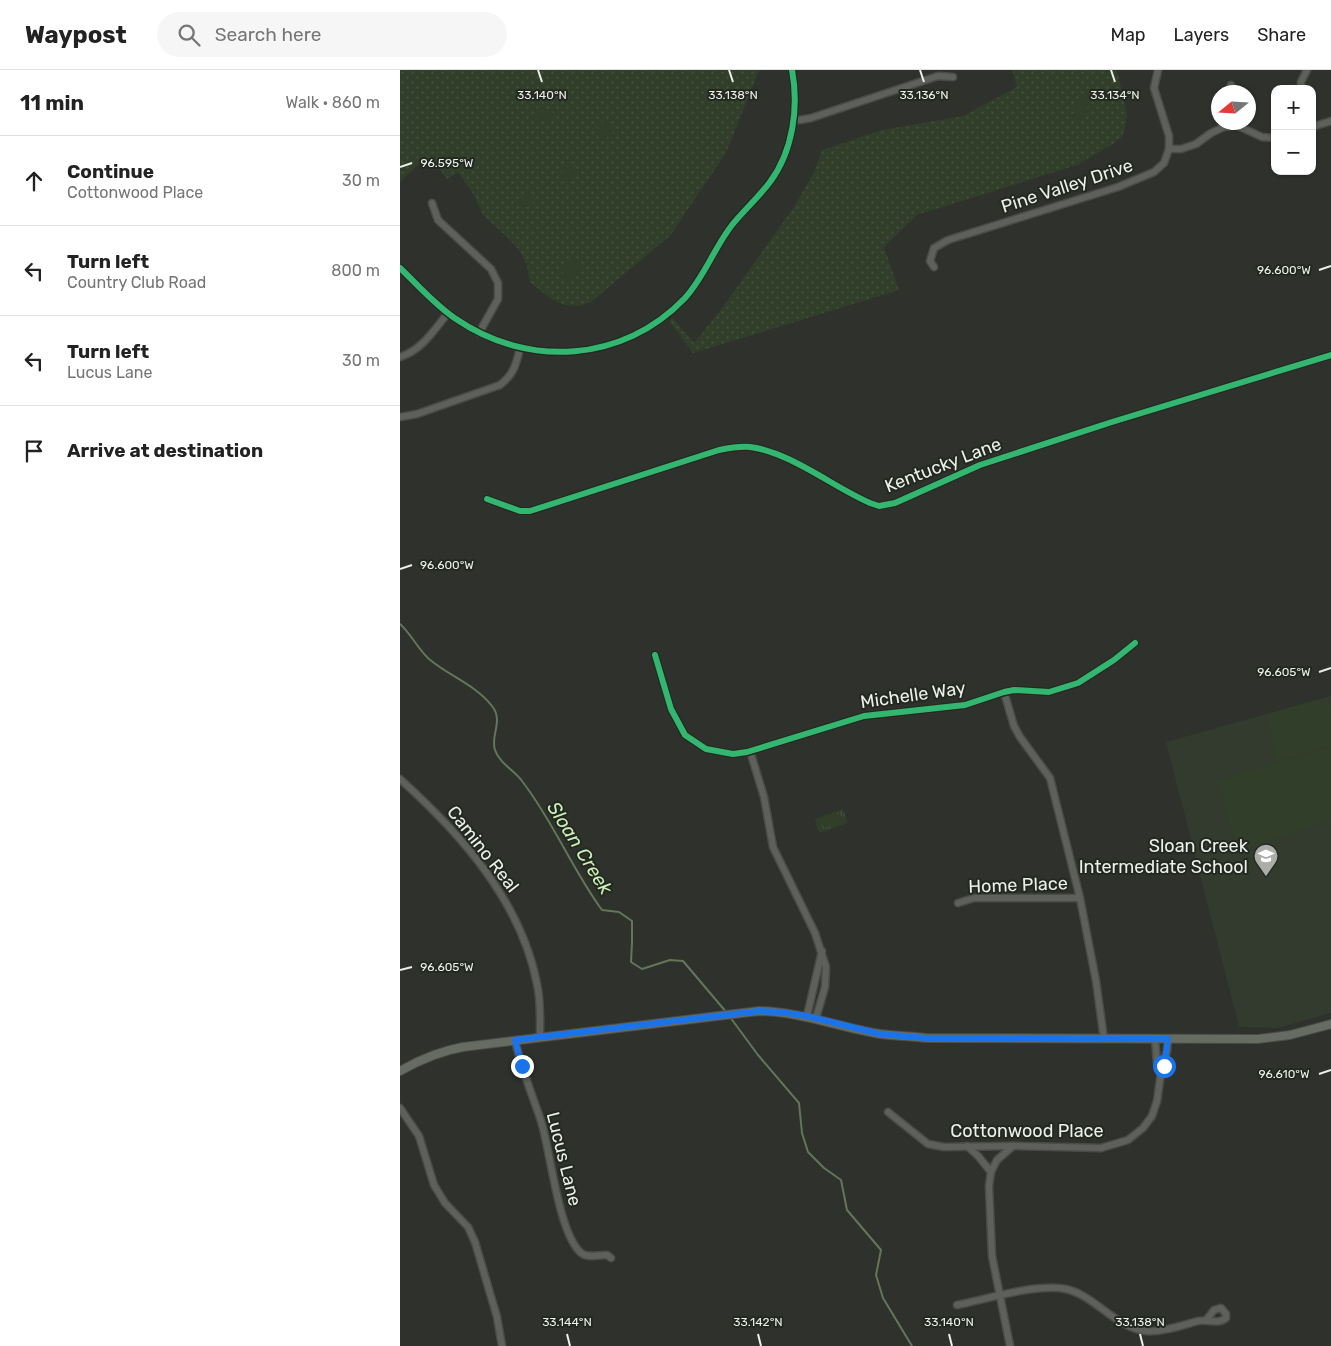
<!DOCTYPE html>
<html lang="en">
<head>
<meta charset="utf-8">
<style>
  body { margin:0; font-family:Rubik,sans-serif; background:#f6f6f6; color:#222 }
  .controls { position:absolute; right:15px; top:15px; display:grid; overflow:hidden; border-radius:10px; box-shadow:0 1px 4px #0004 }
  .controls button { width:45px; height:45px; display:grid; place-items:center; padding:0; border:0; border-bottom:1px solid #e0e0e0; background:#fff; color:#222; font:25px sans-serif }
  .compass { position:absolute; left:811px; top:15px; width:45px; height:45px; border-radius:50%; background:#fff; box-shadow:0 1px 4px #0004; rotate:252deg }
  .stop { position:absolute; width:15px; height:15px; margin:-11px; border:4px solid #1a73e8; border-radius:50%; background:#fff }
  .stop.end { background:#1a73e8; border-color:#fff; box-shadow:0 1px 5px #0008 }
  .list { margin:0; padding:0; list-style:none }
  h2 { display:flex; justify-content:space-between; align-items:center; height:65px; margin:0; padding:0 20px; font-size:21px }
  h2 small { font-size:16px; font-weight:400; color:#767676 }
  .list li { display:grid; grid-template-columns:32px 1fr auto; gap:15px; align-items:center; box-sizing:border-box; height:90px; padding:0 20px; border-top:1px solid #e0e0e0 }
  .list b { display:block; font-size:19px; white-space:nowrap }
  .list p { margin:0; font-size:16px; white-space:nowrap; color:#767676 }
  .list em { font-size:16px; font-style:normal; color:#767676 }
  .icon { flex:none; width:28px; height:28px; fill:none; stroke:currentColor; stroke-width:2; stroke-linecap:round; stroke-linejoin:round }
  .map { position:relative; flex:none; width:931px; height:1276px; overflow:hidden }
  header { display:flex; align-items:center; gap:30px; box-sizing:border-box; height:70px; padding:0 25px; background:#fff; border-bottom:1px solid #e0e0e0 }
  header strong { font-size:24px }
  nav { display:flex; gap:28px; margin-inline-start:auto; font-size:18px }
  .search { width:350px; height:45px; background:#f6f6f6; display:flex; align-items:center; gap:12px; box-sizing:border-box; padding:0 18px; border-radius:28px; color:#767676; font-size:19px }
  main { display:flex }
  aside { flex:1; background:#fff }
  .map>svg:first-child { display:block }
  .built { fill:#323b2e }
  .grass { fill:url(#grass-dots) }
  .park { fill:url(#park-tufts) }
  .pitch { fill:#313e2a }
  .lines { fill:none; stroke-linecap:round; stroke-linejoin:round }
  .stream { stroke:#637658; stroke-width:2 }
  .minor-casing { stroke:#4a4c48; stroke-width:9 }
  .major-casing { stroke:#4a4c48; stroke-width:10 }
  .minor { stroke:#5e605c; stroke-width:6 }
  .major { stroke:#666c62; stroke-width:8 }
  .cycleway-casing { stroke:#232920; stroke-width:9 }
  .cycleway { stroke:#33b770; stroke-width:6 }
  .route { stroke:#1a73e8; stroke-width:6 }
  .ticks { fill:none; stroke:#ecf0ea; stroke-width:2 }
  .labels { text-anchor:middle; dominant-baseline:central; stroke-width:4; stroke-linejoin:round; paint-order:stroke }
  .street-label { font-size:18px; fill:#ecf0ea; stroke:#232920 }
  .poi-label { font-size:18px; fill:#ecf0ea; stroke:#232920; text-anchor:end }
  .water-label { font-size:19px; font-style:italic; fill:#ccf0b7; stroke:#232920 }
  .ticks-label { font-size:12px; text-anchor:middle; fill:#ecf0ea; stroke:#232920; stroke-width:4; stroke-linejoin:round; paint-order:stroke }
</style>
</head>
<body>
<header>
<strong>Waypost</strong>
<div class="search"><svg class="icon" aria-label="search" viewBox="0 0 24 24"><circle cx="10" cy="10" r="6"/><path d="M15 15l6 6"/></svg>Search here</div>
<nav><a>Map</a><a>Layers</a><a>Share</a></nav>
</header>
<main>
<aside>
<h2>11 min<small>Walk · 860 m</small></h2>
<ul class="list">
<li><svg class="icon" aria-label="ahead" viewBox="0 0 24 24"><path d="M12 20V5M6 11l6-6 6 6"/></svg><div><b>Continue</b><p>Cottonwood Place</p></div><em>30 m</em></li>
<li><svg class="icon" aria-label="left" viewBox="0 0 24 24"><path d="M17 20v-9H6M10 6l-5 5 5 5"/></svg><div><b>Turn left</b><p>Country Club Road</p></div><em>800 m</em></li>
<li><svg class="icon" aria-label="left" viewBox="0 0 24 24"><path d="M17 20v-9H6M10 6l-5 5 5 5"/></svg><div><b>Turn left</b><p>Lucus Lane</p></div><em>30 m</em></li>
<li><svg class="icon" aria-label="arrive" viewBox="0 0 24 24"><path d="M6 21V4h12l-3 4 3 4H6"/></svg><div><b>Arrive at destination</b></div></li>
</ul>
</aside>
<div class="map">
<svg width="931" height="1276" viewBox="0 0 931 1276">
  <defs>
    <pattern id="grass-dots" width="8" height="8" patternUnits="userSpaceOnUse" patternTransform="scale(1.25)"><rect width="8" height="8" fill="#313e2a"/><path d="M2 2h.1M6 6h.1" fill="none" stroke="#45513f" stroke-width="1.8" stroke-linecap="round"/></pattern>
    <pattern id="park-tufts" width="24" height="20" patternUnits="userSpaceOnUse" patternTransform="scale(1.25)"><rect width="24" height="20" fill="#313e2a"/><path d="M3 7l-1-3M5 7V3M7 7l1-3M15 17l-1-3M17 17v-4M19 17l1-3" fill="none" stroke="#45513f"/></pattern>
  </defs>
  <rect width="100%" height="100%" fill="#2e312c"/>
  <polygon class="built" points="931,626 931,943 878,958 839,957 766,672"/>
  <g class="grass">
    <polygon points="0,0 364,0 359,1 326,83 270,166 191,232 178,236 164,235 151,229 130,212 127,196 120,181 108,168 83,145 74,125 59,104 57,103 47,109 35,93 26,88 2,110 0,114"/>
    <polygon points="612,0 717,0 727,44 725,59 722,66 716,72 677,95 517,145 484,177 499,220 293,283 269,251 273,248 294,273 320,241 394,137 414,102 422,80 482,60 563,46 617,17"/>
  </g>
  <polygon class="park" points="443,739 448,753 419,763 415,749"/>
  <g class="pitch">
    <path d="M683,23l6,3v9l-8,14 -6,1c-4,-8 1,-21 8,-27z"/>
    <polygon points="141,37 148,39 153,43 153,48 146,51 137,48 134,43 136,39"/>
    <circle cx="205" cy="60" r="8"/>
    <circle cx="169" cy="104" r="7"/>
    <circle cx="126" cy="130" r="7"/>
    <path d="M179,190l2,1c0,7 -4,12 -8,18h-6l-5,-7c2,-9 8,-12 17,-12z"/>
    <polygon points="928,627 931,641 931,675 877,691 866,644"/>
    <polygon points="931,676 931,751 838,779 817,711"/>
    <polygon points="439,744 442,752 424,758 421,749"/>
  </g>
  <g class="lines">
    <g class="stream">
      <path d="M0,554c11,10 18,25 29,35 20,17 47,26 63,47 12,15 -2,29 3,44 5,14 19,20 27,31 31,40 50,88 80,129l17,2 13,9v21l-1,20 11,7 28,-9 13,1 44,52"/>
      <polyline points="330,947 358,985 399,1033 402,1063 408,1082 424,1098 441,1110 447,1140 481,1180 476,1205 483,1228 512,1276"/>
    </g>
    <defs>
      <g id="minor">
        <polyline points="831,15 834,22"/>
        <polyline points="901,19 901,12 907,0"/>
        <polyline points="394,49 400,50 411,48 538,6 553,7"/>
        <polyline points="912,57 931,51"/>
        <polyline points="769,79 781,79 796,74 811,63 824,57 836,55 862,67 875,68"/>
        <polyline points="32,133 38,150 91,199 98,213 98,229 79,263"/>
        <polyline points="534,197 530,191 534,178 548,170 718,117 754,102 764,93 769,79 769,66 754,18 758,0"/>
        <path d="M0,198c18,17 35,37 56,51 72,49 167,44 229,-21 20,-22 29,-50 47,-73 12,-15 26,-27 38,-43 23,-31 29,-75 22,-112"/>
        <path d="M0,287c22,-7 34,-27 48,-44"/>
        <path d="M0,347l17,-3 83,-29c14,-11 16,-20 20,-37"/>
        <path d="M87,429l33,12h10l189,-61c10,-2 21,-4 31,-3 40,5 83,40 120,56l9,3 16,-3 85,-38 132,-43 219,-67"/>
        <polyline points="255,585 271,639 285,665 306,679 333,684 347,682 464,646 565,635 604,622 614,620 649,622 678,613 714,590 735,573"/>
        <polyline points="604,622 614,656 620,667 650,708 680,828 696,911 704,969"/>
        <polyline points="350,681 364,727 373,777 415,863 426,897 425,917 416,948"/>
        <path d="M0,709c61,55 121,122 137,205 4,17 3,35 3,53"/>
        <polyline points="558,833 574,828 680,828"/>
        <polyline points="407,946 422,881"/>
        <polyline points="755,969 757,993 761,1003 767,981 768,969"/>
        <path d="M115,970c6,28 17,54 26,81 10,32 17,111 40,132 8,6 18,1 26,2l4,3"/>
        <polyline points="0,1038 19,1066 34,1115 45,1133 68,1157 75,1172 97,1247 102,1276"/>
        <polyline points="488,1042 528,1074 544,1077 613,1076 701,1078 728,1070 743,1058 752,1046 757,1031 761,1003"/>
        <polyline points="567,1076 578,1086 591,1102"/>
        <path d="M557,1235c30,-6 80,-22 109,-16 30,7 49,39 80,42 14,2 37,-6 52,-10 10,-2 20,4 28,-3v-4l-5,-6 -7,2 -7,9"/>
        <polyline points="610,1276 592,1186 589,1116 591,1102 597,1090 613,1076"/>
      </g>
      <path id="major" d="M0,1001c21,-12 40,-20 63,-24l296,-36c43,1 79,16 121,23 15,2 30,2 46,4l332,1 32,-4 41,-11"/>
    </defs>
    <use href="#minor" class="minor-casing"/>
    <use href="#major" class="major-casing"/>
    <use href="#minor" class="minor"/>
    <use href="#major" class="major"/>
    <defs>
      <g id="cycleway">
        <path d="M0,198c18,17 35,37 56,51 72,49 167,44 229,-21 20,-22 29,-50 47,-73 12,-15 26,-27 38,-43 23,-31 29,-75 22,-112"/>
        <path d="M87,429l33,12h10l189,-61c10,-2 21,-4 31,-3 40,5 83,40 120,56l9,3 16,-3 85,-38 132,-43 219,-67"/>
        <polyline points="255,585 271,639 285,665 306,679 333,684 347,682 464,646 565,635 604,622 614,620 649,622 678,613 714,590 735,573"/>
      </g>
    </defs>
    <use href="#cycleway" class="cycleway-casing"/>
    <use href="#cycleway" class="cycleway"/>
  </g>
  <g class="lines">
    <polyline class="route" points="122,996 115,970 359,941 380,942 407,946 480,964 526,968 768,969 764,996"/>
  </g>
  <path class="ticks" d="M138,0l4,12M329,0l4,12M520,0l4,12M711,0l4,12M0,97l12,-4M919,200l12,-4M0,499l12,-4M919,602l12,-4M0,900l12,-3M919,1004l12,-4M167,1264l3,12M358,1264l3,12M549,1264l3,12M740,1264l3,12"/>
  <defs>
    <symbol id="school-pin" viewBox="-11 -11 22 30"><path d="M0 17L-7.5 6A9.5 9.5 0 1 1 7.5 6Z" fill="#aaada8" stroke="#232920"/><path d="M0-5L7-2L0 1L-7-2ZM-4 1L0 2.5L4 1V4Q0 6-4 4Z" fill="#fff"/></symbol>
  </defs>
  <g fill-rule="evenodd">
    <use href="#school-pin" x="852" y="772" width="28" height="38"/>
  </g>
  <g class="labels">
    <g class="street-label">
      <text transform="translate(667 116) rotate(-18)">Pine Valley Drive</text>
      <text transform="translate(543 395) rotate(-21)">Kentucky Lane</text>
      <text transform="translate(513 625) rotate(-8)">Michelle Way</text>
      <text transform="translate(83 779) rotate(52)">Camino Real</text>
      <text transform="translate(618 815) rotate(-2)">Home Place</text>
      <text x="627" y="1061">Cottonwood Place</text>
      <text transform="translate(164 1089) rotate(76)">Lucus Lane</text>
    </g>
    <g class="poi-label">
      <text x="848" y="776">Sloan Creek<tspan x="848" dy="21">Intermediate School</tspan></text>
    </g>
    <g class="water-label">
      <text transform="translate(180 778) rotate(58)">Sloan Creek</text>
    </g>
  </g>
  <g class="ticks-label">
    <text x="142" y="29">33.140°N</text>
    <text x="333" y="29">33.138°N</text>
    <text x="524" y="29">33.136°N</text>
    <text x="715" y="29">33.134°N</text>
    <text x="47" y="97">96.595°W</text>
    <text x="884" y="204">96.600°W</text>
    <text x="47" y="499">96.600°W</text>
    <text x="884" y="606">96.605°W</text>
    <text x="47" y="901">96.605°W</text>
    <text x="884" y="1008">96.610°W</text>
    <text x="167" y="1256">33.144°N</text>
    <text x="358" y="1256">33.142°N</text>
    <text x="549" y="1256">33.140°N</text>
    <text x="740" y="1256">33.138°N</text>
  </g>
</svg>
<div class="controls">
<button>+</button>
<button>−</button>
</div>
<svg class="compass" viewBox="-18 -18 36 36"><path d="M0-13l5 13h-10z" fill="#e53935"/><path d="M0 13l5-13h-10z" fill="#767676"/></svg>
<div class="stop" style="left:764px;top:996px"></div>
<div class="stop end" style="left:122px;top:996px"></div>
</div>
</main>
</body>
</html>
